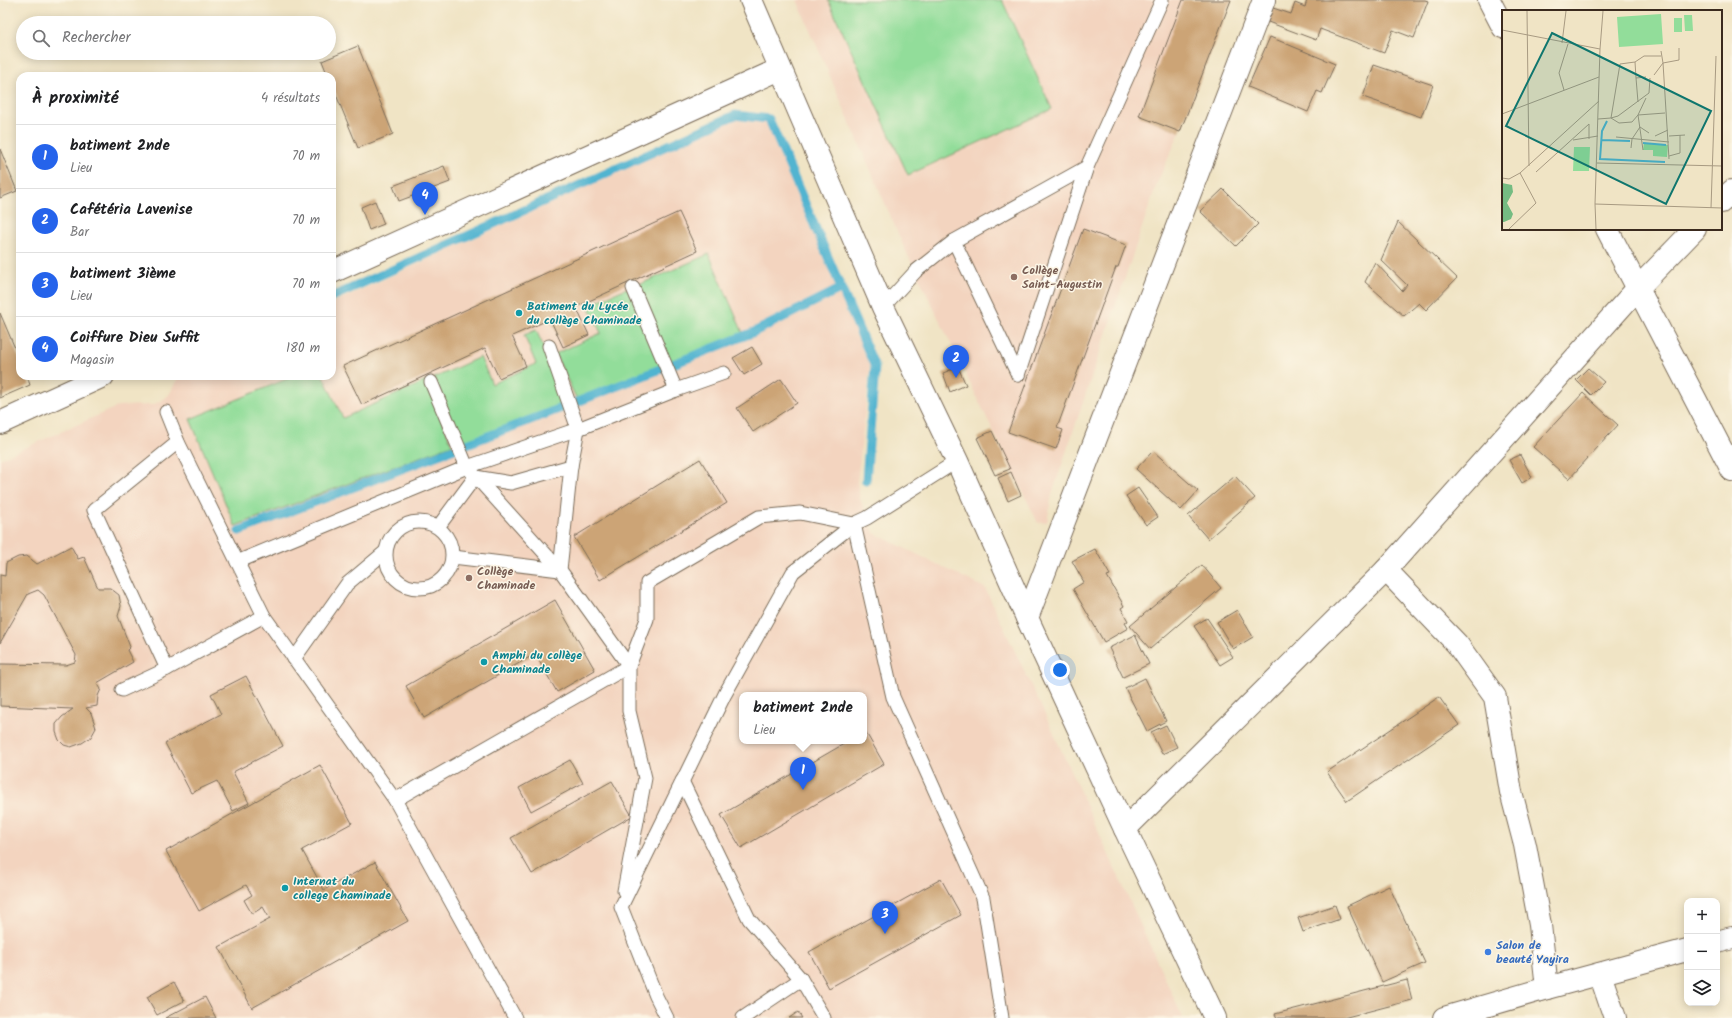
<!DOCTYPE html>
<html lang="fr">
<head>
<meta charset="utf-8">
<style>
  body { margin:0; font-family:Kalam,sans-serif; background:#f2f2f2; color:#202124 }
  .controls { position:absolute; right:12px; bottom:12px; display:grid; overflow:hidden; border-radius:8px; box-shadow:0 2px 10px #0003 }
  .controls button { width:36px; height:36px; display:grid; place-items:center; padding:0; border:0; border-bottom:1px solid #e0e0e0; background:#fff; color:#202124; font:20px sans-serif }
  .you { position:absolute; left:1060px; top:670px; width:14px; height:14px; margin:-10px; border:3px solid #fff; border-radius:50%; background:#1a73e8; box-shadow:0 0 0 6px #1a73e833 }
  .badge { display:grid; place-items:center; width:26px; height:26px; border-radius:50%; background:#2563eb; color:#fff; font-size:13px; font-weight:700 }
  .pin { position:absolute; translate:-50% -33px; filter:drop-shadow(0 1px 2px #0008) }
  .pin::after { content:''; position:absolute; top:21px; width:14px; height:12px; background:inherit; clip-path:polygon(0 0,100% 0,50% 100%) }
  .popup { position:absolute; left:739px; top:692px; width:128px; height:52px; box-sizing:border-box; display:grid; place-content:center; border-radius:8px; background:#fff; filter:drop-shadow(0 1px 3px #0005); font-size:13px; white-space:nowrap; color:#757577 }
  .popup b { font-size:15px; color:#202124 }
  .popup::after { content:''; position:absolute; left:50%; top:100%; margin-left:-8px; border:8px solid transparent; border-top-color:#fff }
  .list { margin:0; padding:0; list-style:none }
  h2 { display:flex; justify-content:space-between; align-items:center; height:52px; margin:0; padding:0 16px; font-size:17px }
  h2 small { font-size:13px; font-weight:400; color:#757577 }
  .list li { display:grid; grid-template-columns:26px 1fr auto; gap:12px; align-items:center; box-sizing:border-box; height:64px; padding:0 16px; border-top:1px solid #e0e0e0 }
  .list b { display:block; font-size:15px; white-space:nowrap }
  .list p { margin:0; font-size:13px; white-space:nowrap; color:#757577 }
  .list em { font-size:13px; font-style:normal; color:#757577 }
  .icon { flex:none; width:22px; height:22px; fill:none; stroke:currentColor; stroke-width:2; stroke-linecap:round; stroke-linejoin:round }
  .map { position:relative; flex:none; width:1732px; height:1018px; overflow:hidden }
  .search { position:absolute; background:#fff; box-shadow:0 2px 10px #0003; left:16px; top:16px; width:320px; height:44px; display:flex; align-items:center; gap:10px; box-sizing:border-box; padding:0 14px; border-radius:22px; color:#757577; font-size:15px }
  .panel { position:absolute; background:#fff; box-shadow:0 2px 10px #0003; left:16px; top:72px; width:320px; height:308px; border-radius:12px }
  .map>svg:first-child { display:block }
  .built { fill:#f3d4bf; fill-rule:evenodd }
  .green { fill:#92dd9a; stroke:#66845c }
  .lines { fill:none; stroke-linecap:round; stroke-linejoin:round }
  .stream { stroke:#51b4d0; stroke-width:9 }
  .building { fill:#cca476 }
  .lane-casing { stroke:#7a6b58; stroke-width:15 }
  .street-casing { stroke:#7a6b58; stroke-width:24 }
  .lane { stroke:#fff; stroke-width:13 }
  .street { stroke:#fff; stroke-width:22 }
  .education-dot { fill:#8d6e63; stroke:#fcf5e5; stroke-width:1.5 }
  .culture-dot { fill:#0f9aa8; stroke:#fcf5e5; stroke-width:1.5 }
  .shop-dot { fill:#3f7fe0; stroke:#fcf5e5; stroke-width:1.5 }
  .labels { text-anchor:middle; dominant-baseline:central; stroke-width:3; stroke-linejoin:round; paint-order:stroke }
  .education-label { font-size:12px; font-weight:bold; fill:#785e54; stroke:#fcf5e5; text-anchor:start }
  .culture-label { font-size:12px; font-weight:bold; fill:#0d838f; stroke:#fcf5e5; text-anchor:start }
  .shop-label { font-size:12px; font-weight:bold; fill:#366cbe; stroke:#fcf5e5; text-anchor:start }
  .inset-river { fill:none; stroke:#51b4d0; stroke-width:2 }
  .inset-road { fill:none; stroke:#a89a82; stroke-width:1 }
  .view { fill:#0f766e; fill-opacity:0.15; stroke:#0f766e; stroke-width:2 }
  .inset-edge { fill:none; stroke:#3b2a1e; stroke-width:2 }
</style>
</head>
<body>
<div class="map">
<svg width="1732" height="1018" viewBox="0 0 1732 1018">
  <rect width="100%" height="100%" fill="#fcf5e5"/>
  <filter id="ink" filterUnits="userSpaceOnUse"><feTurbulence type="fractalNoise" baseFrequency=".025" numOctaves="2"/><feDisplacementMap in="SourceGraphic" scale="8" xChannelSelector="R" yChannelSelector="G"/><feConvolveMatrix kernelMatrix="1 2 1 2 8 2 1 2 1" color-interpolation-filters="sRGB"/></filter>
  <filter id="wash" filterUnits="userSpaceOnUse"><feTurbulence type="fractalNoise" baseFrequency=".012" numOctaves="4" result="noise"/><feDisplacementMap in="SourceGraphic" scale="16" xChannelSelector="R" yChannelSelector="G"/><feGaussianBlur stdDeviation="0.9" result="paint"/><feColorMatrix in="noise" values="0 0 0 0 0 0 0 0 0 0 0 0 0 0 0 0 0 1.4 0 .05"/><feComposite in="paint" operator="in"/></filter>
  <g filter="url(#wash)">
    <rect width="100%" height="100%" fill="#f0e4c5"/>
    <g class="built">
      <polygon points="797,0 1231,0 1180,132 1157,183 1052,494 1047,522 1038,523 903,245"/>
      <path d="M735,119l31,4 104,244 -13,115 3,17 14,34 111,55 63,133 135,297h-1183v-559l119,-53 33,-1 9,-4 8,-6 10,-19h153v-73zM742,695h122v46h-122z"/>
    </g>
    <g class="green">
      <polygon points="828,0 1002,0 1052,109 908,175"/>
      <polygon points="709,254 743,333 670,363 636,286"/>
      <polygon points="629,287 663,366 577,400 555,354 601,333 588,305"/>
      <polygon points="536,330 569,403 461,443 434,378 480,357 492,384 536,364 524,335"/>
      <polygon points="294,376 323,376 343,418 426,381 452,445 235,526 190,419"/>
    </g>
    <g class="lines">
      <g class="stream">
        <polyline points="332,297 735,115 769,119 875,367 866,481"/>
        <polyline points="239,531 567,406 754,332 842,288"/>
      </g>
    </g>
    <g id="blocks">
      <g class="building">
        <polygon points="1183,0 1231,0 1180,132 1139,116"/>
        <polygon points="1307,0 1425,0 1428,1 1414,38 1393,30 1384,53 1320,29 1316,40 1268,22 1273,8 1291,14 1295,3 1305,7"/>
        <polygon points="1270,37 1335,64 1322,93 1317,91 1308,112 1248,87"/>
        <polygon points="358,46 393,134 358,148 332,85 332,76 328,76 322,61"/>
        <polygon points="1374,65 1433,85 1421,117 1363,97"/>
        <polygon points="0,149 17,191 0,198"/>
        <polygon points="444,166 450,182 399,201 393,186"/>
        <polygon points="1223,189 1258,224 1236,246 1200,211"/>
        <polygon points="375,201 384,224 369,230 361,207"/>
        <polygon points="679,212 697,251 576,307 589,335 563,347 550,319 512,336 526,366 499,378 485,348 362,405 343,366"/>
        <polygon points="1398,222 1457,278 1426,310 1419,303 1404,316 1365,282 1375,262 1402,291 1407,285 1381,260"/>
        <polygon points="1083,229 1126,245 1118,267 1116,267 1057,428 1063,430 1056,449 1008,432"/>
        <polygon points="0,313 20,360 20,376 27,376 30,385 0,398"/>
        <polygon points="752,347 762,364 744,375 733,358"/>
        <polygon points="958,367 966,385 950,392 943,373"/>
        <polygon points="1588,368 1604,382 1591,395 1576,380"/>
        <polygon points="781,379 797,403 753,432 737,408"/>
        <polygon points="1583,393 1618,425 1569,479 1533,447"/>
        <polygon points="992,431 1010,469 995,475 977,438"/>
        <polygon points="1153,451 1198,491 1181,510 1136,469"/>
        <polygon points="1520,455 1532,477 1522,483 1509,460"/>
        <polygon points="700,459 727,503 600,580 574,537"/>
        <polygon points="1011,472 1021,495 1008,501 998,478"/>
        <polygon points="1235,476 1255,498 1208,539 1188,516"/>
        <polygon points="1138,488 1158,517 1146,525 1126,496"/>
        <polygon points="71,546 78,559 84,557 98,588 110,588 119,595 121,606 118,616 130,647 127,650 133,662 97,683 101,689 98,696 97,706 86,708 91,713 96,728 91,737 82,743 71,747 64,745 59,740 56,732 56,724 62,717 73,709 0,706 0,664 66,665 75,662 76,655 44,595 38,590 28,594 0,643 0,575 5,576 6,563 18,557 27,556 37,564"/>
        <polygon points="1095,549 1110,575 1107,576 1124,606 1121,608 1128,621 1125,623 1128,628 1104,642 1073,589 1084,582 1072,561"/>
        <polygon points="1202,565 1221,588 1150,649 1130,626"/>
        <polygon points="555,600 595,670 557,692 535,654 424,718 406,686"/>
        <polygon points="1237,610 1253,637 1233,649 1217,622"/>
        <polygon points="1207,618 1233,657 1220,665 1194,626"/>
        <polygon points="1135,635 1149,664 1123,677 1109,648"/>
        <polygon points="246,676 283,746 233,772 249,803 233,811 217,781 191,793 165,743 221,714 211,694"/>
        <polygon points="1145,678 1166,721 1147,731 1125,688"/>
        <polygon points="1439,697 1459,725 1347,801 1327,772"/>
        <polygon points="1166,725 1177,747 1162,754 1151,732"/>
        <polygon points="865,731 884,764 741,848 721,815 849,741 864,741"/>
        <polygon points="570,760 583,783 531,811 519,788"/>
        <polygon points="320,765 352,823 302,850 324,890 375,862 408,921 252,1008 219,947 270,919 263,907 252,914 244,900 252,895 246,885 199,911 166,851"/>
        <polygon points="612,781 632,816 532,874 511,838"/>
        <polygon points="941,879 961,915 829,988 809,952"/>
        <polygon points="1389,886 1425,963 1382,982 1347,906"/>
        <polygon points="1335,905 1340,919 1303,932 1298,918"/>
        <polygon points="1407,980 1412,1000 1343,1018 1277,1018 1275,1014"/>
        <polygon points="174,982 184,1001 157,1015 147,997"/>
        <polygon points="205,997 216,1018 165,1018"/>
        <polygon points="798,1012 802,1018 789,1018"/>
      </g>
    </g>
  </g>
  <g filter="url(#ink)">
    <use href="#blocks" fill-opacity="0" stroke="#7a6b58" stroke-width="1"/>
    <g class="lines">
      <defs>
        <g id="lane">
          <polyline points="954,241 1018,375"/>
          <polyline points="633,288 676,390"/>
          <polyline points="883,307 916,271 954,241 1087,167"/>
          <polyline points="1018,375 1087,167 1162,0"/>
          <polyline points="431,382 467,467 560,570 629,666 629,711 645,778 624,891"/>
          <polyline points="166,412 178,442 264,616 395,800 515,1018"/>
          <polyline points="957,461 867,518 854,524 893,697 983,898 1002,1018"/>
          <circle cx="419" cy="555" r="33"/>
          <polyline points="438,527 475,477 511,483 571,466"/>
          <polyline points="453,557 560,570 571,466 578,429 549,346"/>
          <polyline points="237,562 467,467 578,429 676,390 724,373"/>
          <polyline points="294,659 347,584 385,552"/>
          <polyline points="167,669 94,510 178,442"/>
          <polyline points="122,690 167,669 264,616"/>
          <polyline points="682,781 749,919 801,979"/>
          <polyline points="395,800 629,666 647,619 647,583 759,517 800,513 854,524 793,572 725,694 621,907 656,996 667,1018"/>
          <polyline points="743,1018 801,979 824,1018"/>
        </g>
        <g id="street">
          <polyline points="751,0 883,307 957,461 1027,618 1125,829 1215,1018"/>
          <polyline points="1489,0 1503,27"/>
          <polyline points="1721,202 1732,191"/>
          <polyline points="1607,229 1732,470"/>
          <polyline points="332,272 780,69"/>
          <polyline points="0,423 103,376"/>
          <polyline points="1386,570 1457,644 1495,697 1511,792 1525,845 1540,925 1547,988"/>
          <polyline points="1027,618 1264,0"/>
          <polyline points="1125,829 1386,570 1637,289 1695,229"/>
          <polyline points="1717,942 1732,938"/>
          <polyline points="1600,974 1615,1018"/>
          <polyline points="1444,1018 1547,988 1687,950"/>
        </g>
      </defs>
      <use href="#lane" class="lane-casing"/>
      <use href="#street" class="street-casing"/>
      <use href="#lane" class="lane"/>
      <use href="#street" class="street"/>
    </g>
  </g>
  <g class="education-dot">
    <circle cx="1014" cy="277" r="4"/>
    <circle cx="469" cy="578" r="4"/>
  </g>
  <g class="culture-dot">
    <circle cx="519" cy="313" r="4"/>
    <circle cx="484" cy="662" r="4"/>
    <circle cx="285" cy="888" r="4"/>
  </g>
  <circle class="shop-dot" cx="1488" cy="952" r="4"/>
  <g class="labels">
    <g class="education-label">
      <text x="1022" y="270">Collège<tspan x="1022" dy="14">Saint-Augustin</tspan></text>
      <text x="477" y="571">Collège<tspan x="477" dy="14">Chaminade</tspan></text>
    </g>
    <g class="culture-label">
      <text x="527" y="306">Batiment du Lycée<tspan x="527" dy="14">du collège Chaminade</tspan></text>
      <text x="492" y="655">Amphi du collège<tspan x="492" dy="14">Chaminade</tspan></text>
      <text x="293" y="881">Internat du<tspan x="293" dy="14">college Chaminade</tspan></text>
    </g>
    <g class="shop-label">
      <text x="1496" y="945">Salon de<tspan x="1496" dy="14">beauté Yayira</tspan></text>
    </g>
  </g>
  <g transform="translate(1502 10)">
    <rect width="220" height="220" fill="#f0e4c5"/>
    <path d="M159,4l2,30 -44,3 -2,-30zM182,5h8l1,16h-8zM172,8h8v14h-8zM142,133l24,2 -1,12 -14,-1v-6h-10zM72,137h16l-1,24h-16z" fill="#92dd9a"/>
    <path d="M0,173l10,2 1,7 -6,11 6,11 -2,5 -7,3h-2z" fill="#75bc82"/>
    <path class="inset-river" d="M105,111l-5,10 -2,28 65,3M100,130l28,1M141,133l23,2"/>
    <path class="inset-road" d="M25,1l2,155M0,20l98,19M60,33l4,-32M133,52l1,16 10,-1M152,65l9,-12 -2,-12M134,68l2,24M148,68l-1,15 -31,23 -7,2 8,5 13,-1 6,-7 27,-2M62,80l-5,-17 9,-29M0,104l97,-37M96,109l13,-1 9,-54 15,-2 9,-6h17M153,126l13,-6M167,126l16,-1M114,127l53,5M87,129v-15M71,130l25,-4M129,138l1,-9 8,-12 9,6M141,140l-5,-35 8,-17M167,146l11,-3v-18M167,149l-6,-96 16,-3v-12M95,153l125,3M34,162l53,-48M0,168l7,1 11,-6 79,-72M93,194l127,4M209,198l5,-152M7,219l27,-26 -16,-30M94,219l-1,-25 5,-155 3,-38"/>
    <path class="view" d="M50,23l159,78 -45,93 -160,-78z"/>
    <rect width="220" height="220" class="inset-edge"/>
  </g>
</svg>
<div class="controls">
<button>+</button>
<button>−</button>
<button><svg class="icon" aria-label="layers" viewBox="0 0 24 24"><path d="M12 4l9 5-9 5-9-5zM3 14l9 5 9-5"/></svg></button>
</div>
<div class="you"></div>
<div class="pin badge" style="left:803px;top:790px">1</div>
<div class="popup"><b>batiment 2nde</b>Lieu</div>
<div class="pin badge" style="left:956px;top:378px">2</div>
<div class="pin badge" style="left:885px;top:934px">3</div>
<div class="pin badge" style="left:425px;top:215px">4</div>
<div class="search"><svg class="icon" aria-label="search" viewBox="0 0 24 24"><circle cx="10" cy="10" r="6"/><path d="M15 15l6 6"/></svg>Rechercher</div>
<section class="panel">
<h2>À proximité<small>4 résultats</small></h2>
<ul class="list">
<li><span class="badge">1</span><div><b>batiment 2nde</b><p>Lieu</p></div><em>70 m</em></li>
<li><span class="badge">2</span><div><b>Cafétéria Lavenise</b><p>Bar</p></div><em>70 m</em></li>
<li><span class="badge">3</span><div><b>batiment 3ième</b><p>Lieu</p></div><em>70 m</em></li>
<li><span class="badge">4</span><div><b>Coiffure Dieu Suffit</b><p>Magasin</p></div><em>180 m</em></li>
</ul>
</section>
</div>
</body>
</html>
